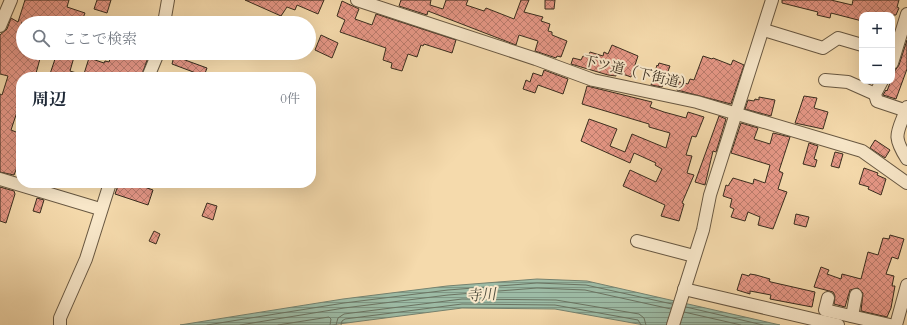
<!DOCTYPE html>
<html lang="ja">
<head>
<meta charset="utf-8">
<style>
  body { margin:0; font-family:Cardo,"Noto Serif JP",serif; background:#f2f2f3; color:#1f2937 }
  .controls { position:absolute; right:12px; top:12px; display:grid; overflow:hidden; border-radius:8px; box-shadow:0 4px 16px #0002 }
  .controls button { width:36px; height:36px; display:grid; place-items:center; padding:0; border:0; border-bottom:1px solid #e0e1e3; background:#fff; color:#1f2937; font:20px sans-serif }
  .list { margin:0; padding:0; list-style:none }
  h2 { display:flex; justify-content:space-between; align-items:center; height:52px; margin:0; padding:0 16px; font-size:17px }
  h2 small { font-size:13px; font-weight:400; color:#747a83 }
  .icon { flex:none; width:22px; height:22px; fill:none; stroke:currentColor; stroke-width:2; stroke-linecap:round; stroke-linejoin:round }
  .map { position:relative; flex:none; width:907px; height:325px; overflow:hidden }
  .search { position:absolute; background:#fff; box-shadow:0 4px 16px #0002; left:16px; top:16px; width:300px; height:44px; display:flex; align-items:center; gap:10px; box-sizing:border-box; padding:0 14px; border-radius:22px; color:#747a83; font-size:15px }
  .panel { position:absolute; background:#fff; box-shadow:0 4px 16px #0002; left:16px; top:72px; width:300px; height:116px; border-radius:16px }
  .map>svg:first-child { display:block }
  .water { fill:url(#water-rules); stroke:#75826f }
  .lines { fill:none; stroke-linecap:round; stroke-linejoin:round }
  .shore { stroke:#6b7462; stroke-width:1 }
  .building { fill:url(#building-cross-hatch); stroke:#392d1e }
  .minor-casing { stroke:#685842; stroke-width:14 }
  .minor { stroke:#f8e7c9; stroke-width:12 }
  .labels { text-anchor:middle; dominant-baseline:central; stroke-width:4; stroke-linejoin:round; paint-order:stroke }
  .street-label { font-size:14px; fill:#392d1e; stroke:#f8e7c9 }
  .water-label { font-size:15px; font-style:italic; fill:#525040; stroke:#f8e7c9 }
</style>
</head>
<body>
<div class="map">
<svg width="907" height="325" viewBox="0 0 907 325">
  <defs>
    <pattern id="water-rules" width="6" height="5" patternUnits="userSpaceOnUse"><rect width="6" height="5" fill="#9dbba5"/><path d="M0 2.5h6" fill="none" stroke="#819886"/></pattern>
    <pattern id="building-cross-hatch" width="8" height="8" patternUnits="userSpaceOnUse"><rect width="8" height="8" fill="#e69786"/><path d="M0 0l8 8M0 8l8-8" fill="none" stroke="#bb7c6d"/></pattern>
  </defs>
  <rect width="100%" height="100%" fill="#f5daac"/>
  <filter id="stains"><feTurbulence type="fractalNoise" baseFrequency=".005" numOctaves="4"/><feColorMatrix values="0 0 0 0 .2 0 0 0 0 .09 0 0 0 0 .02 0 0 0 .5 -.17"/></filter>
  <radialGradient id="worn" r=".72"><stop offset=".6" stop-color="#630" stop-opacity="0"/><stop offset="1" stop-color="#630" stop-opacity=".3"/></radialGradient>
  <polygon class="water" points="537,279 587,281 780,325 644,325 555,309 462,308 331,325 180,325 343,299 447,286"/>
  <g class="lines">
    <g class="shore">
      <polyline points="686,307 763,325"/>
      <polyline points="684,312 741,325"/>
      <polyline points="207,325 344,303 448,290 537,283 586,285 672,304"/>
      <polyline points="240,325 344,308 448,295 537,288 585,290 671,309"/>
      <polyline points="278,325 329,317 331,319 330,325"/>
      <polyline points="336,325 338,318 344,314 462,299 556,300 639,314 644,318 646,325"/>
      <polyline points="341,325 342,321 345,319 462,304 555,305 638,320 641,325"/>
    </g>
  </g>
  <g class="building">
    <polygon points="25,0 69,0 67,7 85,13 81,23 21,23 23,24 23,53 41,55 35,77 21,77 21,92 16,108 18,109 11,130 21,134 21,157 14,175 0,172 0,94 2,95 8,76 0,74 0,35 7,29 11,18 18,22"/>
    <polygon points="97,0 111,0 107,13 94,9"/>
    <polygon points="245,0 324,0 318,14 297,5 295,10 287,7 281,16"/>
    <polygon points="401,0 431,0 430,5 443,9 446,0 468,0 466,5 484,11 486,8 514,19 521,0 529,0 524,12 543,17 541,21 550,24 548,31 552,32 552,35 567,41 561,57 557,56 556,58 535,51 538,41 519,35 516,45 428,11 427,15 399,6"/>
    <polygon points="545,0 555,0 554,9 545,9"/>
    <polygon points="782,0 831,0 852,5 853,0 899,0 897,7 899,8 896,15 862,15 862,21 831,13 830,18 817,15 818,12 782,3"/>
    <polygon points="342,1 359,9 355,19 372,25 376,14 456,40 452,53 424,44 423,46 421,45 417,57 408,54 402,71 391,68 392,63 383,60 386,48 340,32 345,20 337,16"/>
    <polygon points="321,35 338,43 332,58 315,50"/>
    <polygon points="907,40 907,69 896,99 883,95 886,90 887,91 894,72 899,65"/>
    <polygon points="612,45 638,56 631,77 617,72 616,76 608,75 571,64 573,58 581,60 583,56 588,57 590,52 603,56 604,52 608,54"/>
    <polygon points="57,53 74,57 70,71 83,75 83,77 49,77"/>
    <polygon points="112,53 145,53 149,55 141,77 83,77 89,58 104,63 105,61 109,62"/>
    <polygon points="174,56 207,68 204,76 172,64"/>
    <polygon points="703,56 712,59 713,58 731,65 733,60 744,65 731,104 677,90 679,82 688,84 690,79 694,80"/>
    <polygon points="659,63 670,66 662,87 651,85 657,65 658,66"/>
    <polygon points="544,70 568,79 563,94 538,85 535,93 523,89 526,80 530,82 533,73 542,76"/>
    <polygon points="587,86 652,102 650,107 664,112 686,118 688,112 704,117 696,137 692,136 686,155 692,156 687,173 694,175 682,203 684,204 679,221 661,216 665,205 623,186 630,170 656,182 662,169 655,165 656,163 634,153 630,163 581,141 589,119 617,129 610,146 625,152 632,134 666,148 670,133 649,127 649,124 582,104"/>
    <polygon points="804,96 817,98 814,108 828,112 823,129 795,123"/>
    <polygon points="759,97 775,100 771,116 745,109 748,100 754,101 755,99 759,100"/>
    <polygon points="719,116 726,119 716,152 713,151 705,185 695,182"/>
    <polygon points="741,123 758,128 754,139 770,144 773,133 790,137 779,171 783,173 778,189 787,192 773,229 758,225 760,217 748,212 745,221 731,217 734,209 730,207 732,199 723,196 726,185 728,186 733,178 753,184 754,179 765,183 770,165 731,153"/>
    <polygon points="875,140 890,150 885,158 870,148"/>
    <polygon points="809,143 818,146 814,159 817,160 815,167 803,164"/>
    <polygon points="835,152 843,154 839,168 831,166"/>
    <polygon points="864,168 878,173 877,175 886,179 881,195 868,189 869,187 859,184"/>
    <polygon points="119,183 133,183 153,190 148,205 115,194"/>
    <polygon points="0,187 14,191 15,194 6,223 0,221"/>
    <polygon points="37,198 44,200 40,213 33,211"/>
    <polygon points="207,203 217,206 213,220 202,216"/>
    <polygon points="796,214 809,217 806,227 794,224"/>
    <polygon points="154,231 160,234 156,244 149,241"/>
    <polygon points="890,235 904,239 898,259 892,257 886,274 894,276 892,286 895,286 891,308 887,317 861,311 863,293 858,288 850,290 845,307 834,304 835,296 833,292 814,287 821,267 829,270 827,274 841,279 842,274 861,279 868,252 878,255 883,238 889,239"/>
    <polygon points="742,274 749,276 750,274 756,275 770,279 769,281 771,282 815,292 812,307 770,299 771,295 750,291 750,294 737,290"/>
  </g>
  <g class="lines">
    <defs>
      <g id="minor">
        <polyline points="357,0 536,59 593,80 697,102 862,151 907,183"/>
        <polyline points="164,23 168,0"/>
        <polyline points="0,26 11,0"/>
        <polyline points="764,30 823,48 838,38 862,45"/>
        <polyline points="892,63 907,14"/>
        <polyline points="148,77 158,53"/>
        <polyline points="825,80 848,82 875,94"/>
        <polyline points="882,81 875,94 877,101 907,111"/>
        <path d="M907,107c-9,26 -16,27 0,52"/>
        <polyline points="0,179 100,209"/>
        <polyline points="637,241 694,256"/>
        <polyline points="684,289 838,325"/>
        <polyline points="828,298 825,310 890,325"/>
        <polyline points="852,316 856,295"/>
        <polyline points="60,325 60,318 86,259 110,183"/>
        <polyline points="673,325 703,230 710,195 772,0"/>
        <polyline points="896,325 907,285"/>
      </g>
    </defs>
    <use href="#minor" class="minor-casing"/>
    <use href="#minor" class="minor"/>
  </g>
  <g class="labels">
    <g class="street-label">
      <text transform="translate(638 73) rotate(13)">下ツ道（下街道）</text>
    </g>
    <g class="water-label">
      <text transform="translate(481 295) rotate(-4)">寺川</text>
    </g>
  </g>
  <rect width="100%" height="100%" filter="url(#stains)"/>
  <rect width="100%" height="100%" fill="url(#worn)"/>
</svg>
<div class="controls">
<button>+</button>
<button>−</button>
</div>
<div class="search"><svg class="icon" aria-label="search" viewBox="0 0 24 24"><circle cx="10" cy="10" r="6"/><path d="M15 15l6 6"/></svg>ここで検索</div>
<section class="panel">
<h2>周辺<small>0件</small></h2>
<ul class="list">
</ul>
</section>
</div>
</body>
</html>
